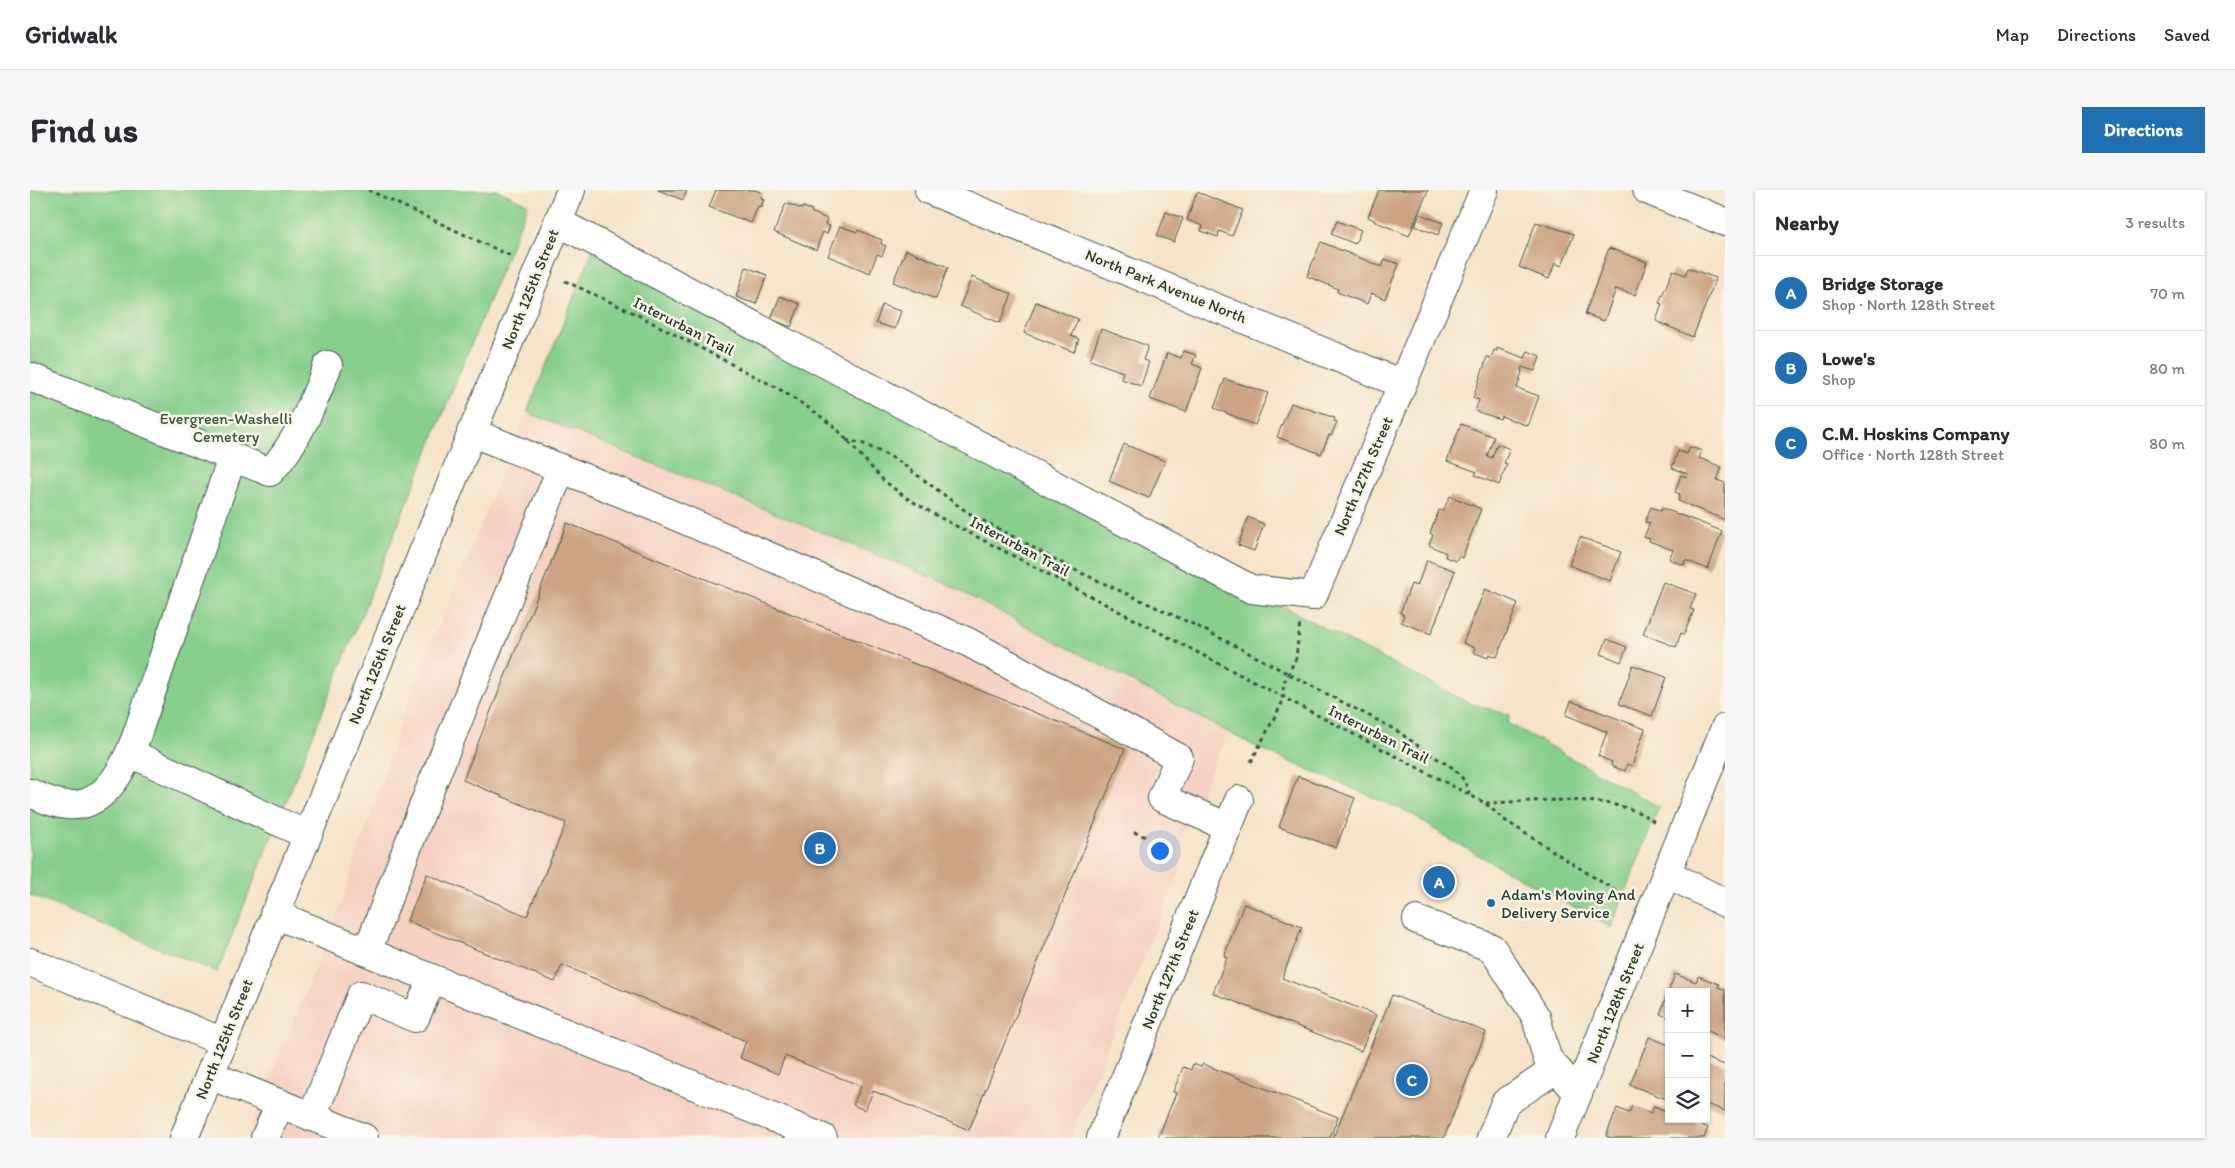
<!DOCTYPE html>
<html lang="en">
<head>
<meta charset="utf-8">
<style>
  body { margin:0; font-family:Itim,sans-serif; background:#f7f7f7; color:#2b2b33 }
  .controls { position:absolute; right:15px; bottom:15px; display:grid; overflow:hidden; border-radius:0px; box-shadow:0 1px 4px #0004 }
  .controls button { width:45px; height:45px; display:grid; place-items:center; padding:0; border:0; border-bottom:1px solid #e1e1e2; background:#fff; color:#2b2b33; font:25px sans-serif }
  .you { position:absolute; left:1129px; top:660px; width:18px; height:18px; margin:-12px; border:4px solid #fff; border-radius:50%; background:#1a73e8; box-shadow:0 0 0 8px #1a73e833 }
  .badge { display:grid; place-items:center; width:32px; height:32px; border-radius:50%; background:#1f6fb2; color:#fff; font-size:16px; font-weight:700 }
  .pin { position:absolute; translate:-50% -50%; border:2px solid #fff; box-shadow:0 1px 5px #0006 }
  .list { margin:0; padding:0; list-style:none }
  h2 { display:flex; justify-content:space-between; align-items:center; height:65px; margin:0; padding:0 20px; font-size:21px }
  h2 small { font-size:16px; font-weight:400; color:#7c7c81 }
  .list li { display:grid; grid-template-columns:32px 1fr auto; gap:15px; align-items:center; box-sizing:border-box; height:75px; padding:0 20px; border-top:1px solid #e1e1e2 }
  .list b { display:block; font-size:19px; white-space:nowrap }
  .list p { margin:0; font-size:16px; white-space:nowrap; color:#7c7c81 }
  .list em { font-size:16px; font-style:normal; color:#7c7c81 }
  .icon { flex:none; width:28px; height:28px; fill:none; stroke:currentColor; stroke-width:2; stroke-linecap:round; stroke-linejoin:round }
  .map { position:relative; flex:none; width:1695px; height:948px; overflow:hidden; border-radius:0px }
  header { display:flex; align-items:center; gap:30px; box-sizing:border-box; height:70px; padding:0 25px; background:#fff; border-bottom:1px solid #e1e1e2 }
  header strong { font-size:24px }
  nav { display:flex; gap:28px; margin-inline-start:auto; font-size:18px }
  .intro { display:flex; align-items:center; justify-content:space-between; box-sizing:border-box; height:120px; padding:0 30px }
  h1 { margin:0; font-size:35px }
  .button { padding:12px 22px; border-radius:0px; background:#1f6fb2; color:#fff; font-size:18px; font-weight:700 }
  main { display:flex; gap:30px; padding:0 30px }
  aside { flex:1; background:#fff; border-radius:0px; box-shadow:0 1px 4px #0004 }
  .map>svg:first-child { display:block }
  .built { fill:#f5d2c2 }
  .green { fill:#86cf8c; stroke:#528660 }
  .building { fill:#cca484 }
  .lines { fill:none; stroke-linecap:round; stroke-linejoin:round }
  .minor-casing { stroke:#3f564a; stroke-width:30 }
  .path { stroke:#3f564a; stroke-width:3; stroke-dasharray:4 4; stroke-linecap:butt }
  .minor { stroke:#fff; stroke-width:28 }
  .poi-dot { fill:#1f6fb2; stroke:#fcf5e5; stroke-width:2 }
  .labels { text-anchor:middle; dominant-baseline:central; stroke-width:5; stroke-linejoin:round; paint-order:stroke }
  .street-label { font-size:16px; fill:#1f3d34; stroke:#fcf5e5 }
  .park-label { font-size:16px; fill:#345a46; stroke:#fcf5e5 }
  .poi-label { font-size:16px; fill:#1f3d34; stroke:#fcf5e5; text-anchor:start }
</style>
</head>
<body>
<header>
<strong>Gridwalk</strong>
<nav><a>Map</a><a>Directions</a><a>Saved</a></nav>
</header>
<div class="intro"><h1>Find us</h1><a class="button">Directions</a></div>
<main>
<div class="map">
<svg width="1695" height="948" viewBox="0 0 1695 948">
  <rect width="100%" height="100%" fill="#fcf5e5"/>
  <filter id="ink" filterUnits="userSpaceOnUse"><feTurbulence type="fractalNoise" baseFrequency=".02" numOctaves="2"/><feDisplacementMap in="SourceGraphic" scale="10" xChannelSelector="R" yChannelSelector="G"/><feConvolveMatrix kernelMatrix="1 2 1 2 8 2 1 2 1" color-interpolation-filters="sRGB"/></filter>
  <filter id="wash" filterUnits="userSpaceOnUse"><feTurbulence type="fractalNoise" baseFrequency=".0096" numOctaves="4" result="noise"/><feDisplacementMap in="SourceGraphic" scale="20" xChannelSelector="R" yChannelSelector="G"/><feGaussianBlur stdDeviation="1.12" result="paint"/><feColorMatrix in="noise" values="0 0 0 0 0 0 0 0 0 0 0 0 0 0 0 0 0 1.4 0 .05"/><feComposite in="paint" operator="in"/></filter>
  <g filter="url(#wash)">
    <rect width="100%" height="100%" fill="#f6e3c9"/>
    <polygon class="built" points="497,222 913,392 1197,542 1153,647 1150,658 1150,680 1040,948 216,948 309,720 380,505"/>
    <g class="green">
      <polygon points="0,0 468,0 498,14 187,782 0,705"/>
      <polygon points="567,50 1307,445 1441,514 1480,525 1478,533 1629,617 1581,738 1419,649 1380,623 1230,559 913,392 497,222"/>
    </g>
    <g id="blocks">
      <g class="building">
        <polygon points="628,0 657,0 653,10"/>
        <polygon points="686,0 725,0 732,3 731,8 734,9 731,17 728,16 721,33 679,17"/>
        <polygon points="1349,0 1398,0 1379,46 1344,31 1344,30 1338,27"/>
        <polygon points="1167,2 1213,20 1202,46 1189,41 1188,47 1171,41 1173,36 1157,30"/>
        <polygon points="756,13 772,19 773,17 782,20 781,22 797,29 795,34 800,36 797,44 793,42 786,60 744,42"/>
        <polygon points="1136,22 1153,28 1144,52 1127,46"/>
        <polygon points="1390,24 1413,33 1408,45 1385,36"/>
        <polygon points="1307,31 1331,40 1325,54 1301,44"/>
        <polygon points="1506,32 1544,44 1532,76 1525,73 1519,89 1489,77"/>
        <polygon points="810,36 827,42 828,40 852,50 851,54 856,56 852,66 847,64 840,83 798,66"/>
        <polygon points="1291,52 1352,77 1355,69 1369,74 1355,109 1341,103 1337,114 1307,102 1308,99 1277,86"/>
        <polygon points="1579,58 1617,72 1605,105 1586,99 1574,131 1555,124"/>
        <polygon points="876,60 918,77 906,109 863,92"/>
        <polygon points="716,77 737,85 726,114 706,107"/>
        <polygon points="1658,78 1686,88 1663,147 1626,131 1632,114 1629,113 1643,80 1655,85"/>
        <polygon points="942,87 982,104 970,133 930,116"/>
        <polygon points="750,106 770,114 761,137 741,129"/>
        <polygon points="1006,112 1048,129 1041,146 1049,149 1044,162 994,143"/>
        <polygon points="852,115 871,121 865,139 846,133"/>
        <polygon points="1071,139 1118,156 1113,170 1119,172 1111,196 1091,189 1093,182 1060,170"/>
        <polygon points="1467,158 1495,168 1498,161 1510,166 1505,181 1492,177 1491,181 1492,182 1487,198 1509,206 1498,236 1471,226 1470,229 1445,221 1449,210 1443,208 1449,191 1457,167 1461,168 1464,160 1467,161"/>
        <polygon points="1154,161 1166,165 1162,174 1172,178 1156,222 1120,209 1137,163 1151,168"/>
        <polygon points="1195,189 1238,203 1225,235 1184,218"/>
        <polygon points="1261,213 1305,228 1304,231 1307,232 1301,246 1299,245 1291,264 1247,247"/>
        <polygon points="1431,234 1464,247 1457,266 1462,268 1467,254 1480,259 1474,273 1477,274 1469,295 1445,285 1447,282 1417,271"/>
        <polygon points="1094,254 1135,271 1119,308 1079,291"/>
        <polygon points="1660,257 1672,261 1669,268 1692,277 1687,290 1695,293 1695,330 1648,311 1650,304 1645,302 1651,285 1657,287 1658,284 1642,278 1648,261 1657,264"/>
        <polygon points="1420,306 1451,319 1432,368 1428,366 1426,371 1415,367 1416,363 1399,355 1403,345 1400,343 1409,320 1413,321"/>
        <polygon points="1621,317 1631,321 1632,318 1692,341 1678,379 1655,370 1654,375 1639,369 1643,360 1619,351 1620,349 1614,347 1620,333 1615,332"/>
        <polygon points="1218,327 1234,334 1224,361 1208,355"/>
        <polygon points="537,333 1095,559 939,940 843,901 835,920 823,915 831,896 755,866 748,884 710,868 716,851 532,775 525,792 377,731 397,684 497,726 536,633 433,590"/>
        <polygon points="1550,347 1591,362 1580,391 1539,375"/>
        <polygon points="1397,370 1425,381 1401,444 1371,432 1374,425 1370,423 1381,394 1387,396"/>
        <polygon points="1633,392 1666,404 1660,419 1664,420 1654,444 1651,443 1646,457 1613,444"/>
        <polygon points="1455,399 1488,413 1467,467 1459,464 1458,468 1443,462 1445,458 1433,453"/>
        <polygon points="1577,449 1597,457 1591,472 1571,464"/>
        <polygon points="1603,475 1636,487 1622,526 1589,514"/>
        <polygon points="1541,511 1615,539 1602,576 1597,574 1595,581 1581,576 1582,572 1568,566 1577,542 1536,525"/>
        <polygon points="1268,586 1325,608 1306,658 1249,637"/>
        <polygon points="1214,714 1272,737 1252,788 1346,825 1331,861 1183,803 1197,767 1194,766"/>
        <polygon points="1645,784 1666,792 1668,786 1689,794 1688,797 1695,800 1695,849 1676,840 1676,802 1639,802 1639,828 1630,824"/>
        <polygon points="1362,805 1456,842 1414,948 1303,948"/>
        <polygon points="1619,847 1639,855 1639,910 1600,895"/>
        <polygon points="1676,868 1695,875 1695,921 1676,914"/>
        <polygon points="1163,874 1171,877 1173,874 1308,927 1300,948 1128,948 1146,903 1143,902 1153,877 1161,880"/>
        <polygon points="1602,916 1621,923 1624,916 1639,922 1639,929 1657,929 1678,938 1674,948 1581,948 1576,946 1587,918 1599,923"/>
      </g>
    </g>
  </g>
  <g filter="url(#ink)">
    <use href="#blocks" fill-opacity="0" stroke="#3f564a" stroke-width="1"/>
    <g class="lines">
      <defs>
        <g id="minor">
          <polyline points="899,0 1372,194"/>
          <polyline points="1617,0 1695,32"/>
          <polyline points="528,32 1221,399 1283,406 1454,0"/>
          <path d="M0,187l240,95c28,-30 43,-69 58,-107"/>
          <polyline points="441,242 599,306 936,451 1149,568 1132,608 1198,637"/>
          <polyline points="100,563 277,645"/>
          <path d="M0,603c12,5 24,11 37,12 38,4 58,-38 69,-68l96,-279"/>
          <polyline points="1636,683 1695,713"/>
          <polyline points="244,724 793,948"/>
          <polyline points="1387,730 1462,758 1506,827 1517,868 1548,903"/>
          <polyline points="337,762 400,599 531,279"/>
          <polyline points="0,772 193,852"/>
          <polyline points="180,885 334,948"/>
          <polyline points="282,927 331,805 385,828 402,789"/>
          <polyline points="154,948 541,0"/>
          <polyline points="235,948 250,913"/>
          <polyline points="1071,948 1209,610"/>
          <polyline points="1461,948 1475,913 1526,879"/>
          <polyline points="1530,948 1695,538"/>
        </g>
      </defs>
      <use href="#minor" class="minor-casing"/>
      <g class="path">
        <polyline points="338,0 483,67"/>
        <polyline points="535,91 604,123 749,199 785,222 807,239 853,290 875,307 911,328 1455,613 1473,629 1598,709"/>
        <polyline points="816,250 834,254 867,270 937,322 1047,381 1169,437 1366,540 1398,563 1423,578 1434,590 1440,605"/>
        <polyline points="1221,572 1254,509 1253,495 1266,468 1270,432"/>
        <path d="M1456,613c49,-1 131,-13 171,21"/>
        <polyline points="1104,642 1116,647"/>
      </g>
      <use href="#minor" class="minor"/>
    </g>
  </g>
  <circle class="poi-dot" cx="1461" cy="713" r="5"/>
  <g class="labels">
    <g class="street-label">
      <text transform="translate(1136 96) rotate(22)">North Park Avenue North</text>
      <text transform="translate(500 99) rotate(-68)">North 125th Street</text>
      <text transform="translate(654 136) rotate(27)">Interurban Trail</text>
      <text transform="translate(1333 286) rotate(-67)">North 127th Street</text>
      <text transform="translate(990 356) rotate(28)">Interurban Trail</text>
      <text transform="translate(347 474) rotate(-68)">North 125th Street</text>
      <text transform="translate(1349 544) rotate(27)">Interurban Trail</text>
      <text transform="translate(1140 779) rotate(-68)">North 127th Street</text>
      <text transform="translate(1585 813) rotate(-68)">North 128th Street</text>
      <text transform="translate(194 849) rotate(-68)">North 125th Street</text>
    </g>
    <g class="park-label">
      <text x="196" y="228">Evergreen-Washelli<tspan x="196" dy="18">Cemetery</tspan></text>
    </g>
    <g class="poi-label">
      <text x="1471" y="704">Adam's Moving And<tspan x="1471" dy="18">Delivery Service</tspan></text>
    </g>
  </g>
</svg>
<div class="controls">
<button>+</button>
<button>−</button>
<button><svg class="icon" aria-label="layers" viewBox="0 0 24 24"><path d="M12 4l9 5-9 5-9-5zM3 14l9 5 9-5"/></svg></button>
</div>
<div class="you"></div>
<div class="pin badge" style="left:1409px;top:692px">A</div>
<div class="pin badge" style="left:790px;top:658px">B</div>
<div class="pin badge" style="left:1382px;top:890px">C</div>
</div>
<aside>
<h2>Nearby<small>3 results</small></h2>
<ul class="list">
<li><span class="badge">A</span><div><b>Bridge Storage</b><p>Shop · North 128th Street</p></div><em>70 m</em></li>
<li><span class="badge">B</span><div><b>Lowe's</b><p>Shop</p></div><em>80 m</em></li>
<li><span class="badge">C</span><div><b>C.M. Hoskins Company</b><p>Office · North 128th Street</p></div><em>80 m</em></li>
</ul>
</aside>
</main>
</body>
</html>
